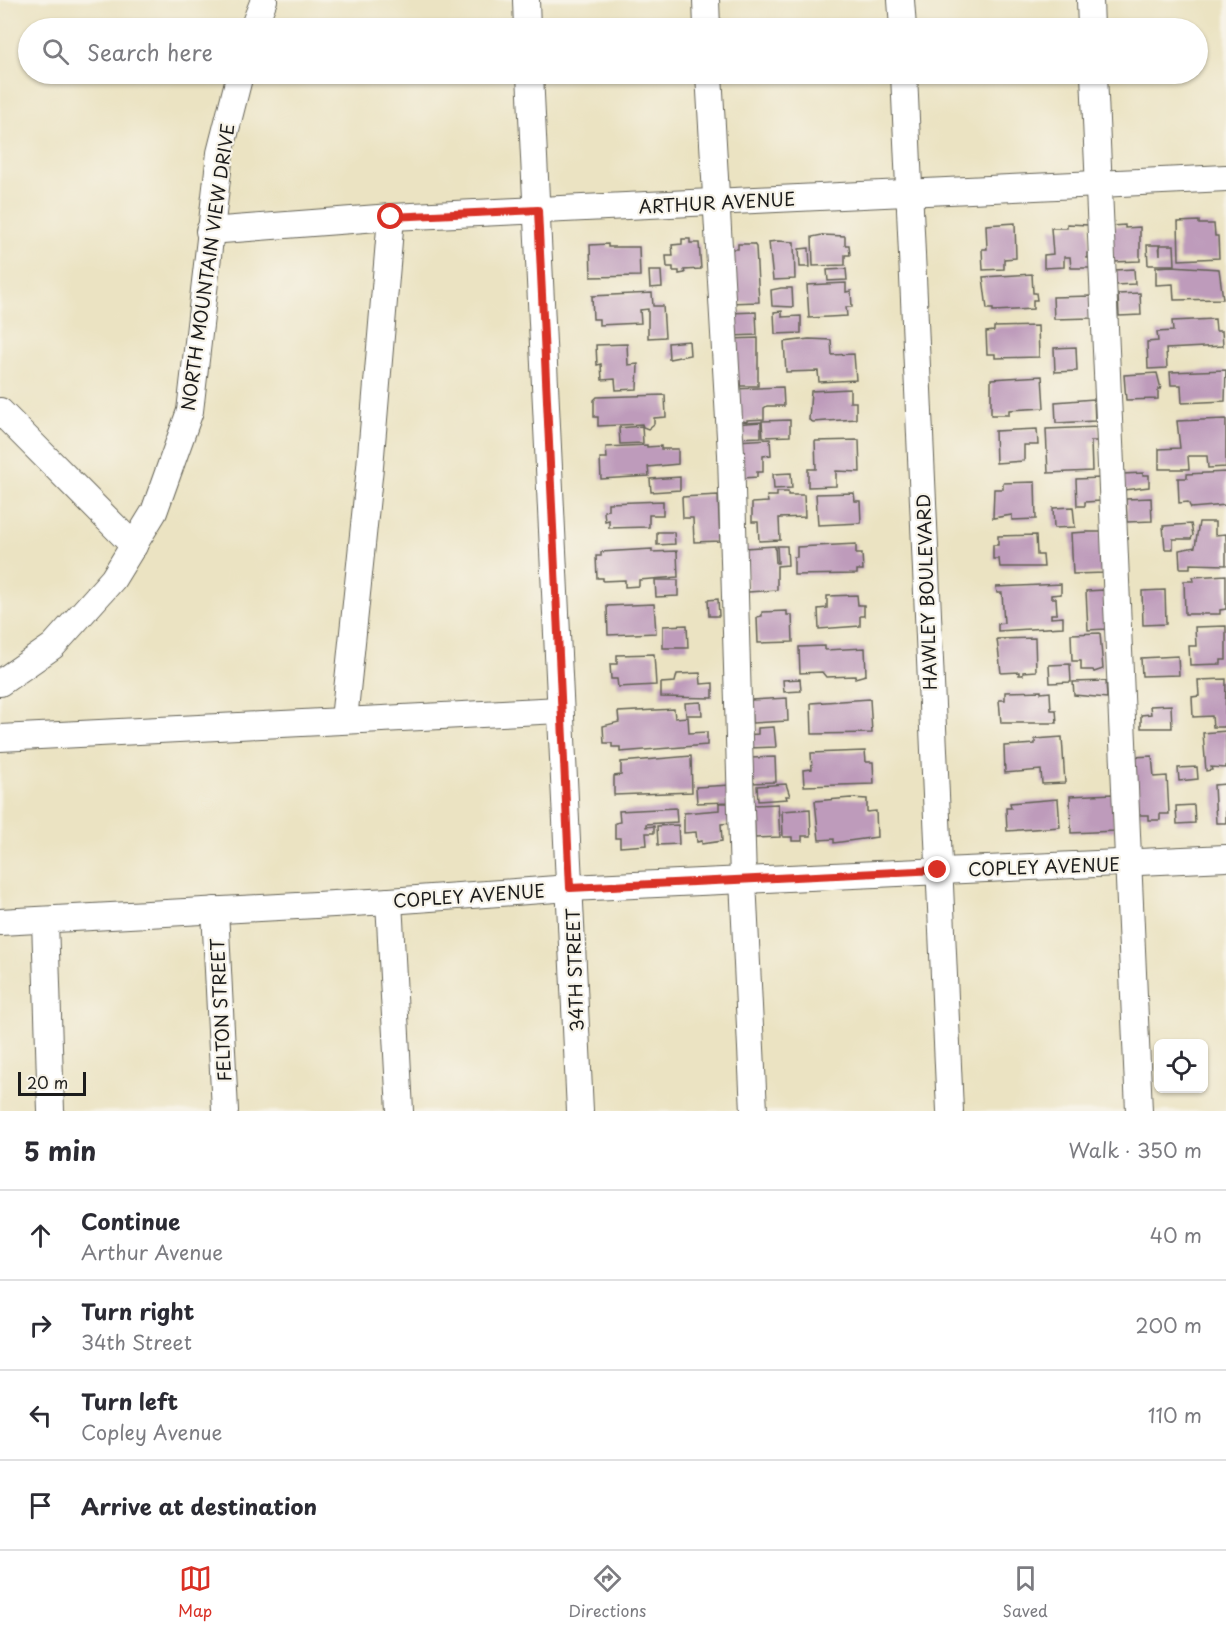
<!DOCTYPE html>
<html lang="en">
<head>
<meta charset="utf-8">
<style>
  body { margin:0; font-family:"Playpen Sans",sans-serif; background:#f7f7f7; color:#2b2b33 }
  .controls { position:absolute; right:18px; bottom:18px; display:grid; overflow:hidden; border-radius:9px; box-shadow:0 2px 4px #0004 }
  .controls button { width:54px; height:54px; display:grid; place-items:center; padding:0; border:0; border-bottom:2px solid #e1e1e2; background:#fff; color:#2b2b33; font:30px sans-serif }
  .scale { position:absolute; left:18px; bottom:15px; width:68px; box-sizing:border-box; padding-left:6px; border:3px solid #1c1c1c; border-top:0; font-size:16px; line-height:21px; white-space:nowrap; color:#1c1c1c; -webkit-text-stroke:4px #f7f3e8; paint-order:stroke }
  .stop { position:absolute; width:18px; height:18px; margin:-14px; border:4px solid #d93025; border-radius:50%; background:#fff }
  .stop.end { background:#d93025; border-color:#fff; box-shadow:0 2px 6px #0008 }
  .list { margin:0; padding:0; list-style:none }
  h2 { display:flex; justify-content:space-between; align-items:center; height:78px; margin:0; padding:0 24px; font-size:26px }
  h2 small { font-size:20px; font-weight:400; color:#7c7c81 }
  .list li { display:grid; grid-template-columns:39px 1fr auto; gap:18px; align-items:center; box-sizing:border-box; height:90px; padding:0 24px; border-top:2px solid #e1e1e2 }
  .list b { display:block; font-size:22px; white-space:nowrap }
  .list p { margin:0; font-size:20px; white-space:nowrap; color:#7c7c81 }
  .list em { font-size:20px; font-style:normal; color:#7c7c81 }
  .icon { flex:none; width:33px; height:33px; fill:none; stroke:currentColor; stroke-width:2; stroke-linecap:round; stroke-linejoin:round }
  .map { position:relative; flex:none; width:1226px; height:1111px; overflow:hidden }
  .search { position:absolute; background:#fff; box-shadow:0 2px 4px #0004; left:18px; right:18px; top:18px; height:66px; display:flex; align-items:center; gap:15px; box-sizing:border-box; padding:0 21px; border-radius:33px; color:#7c7c81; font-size:22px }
  .sheet { height:438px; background:#fff }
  nav { display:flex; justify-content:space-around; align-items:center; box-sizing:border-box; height:84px; border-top:2px solid #e1e1e2; background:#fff; font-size:16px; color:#7c7c81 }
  nav a { display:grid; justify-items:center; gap:3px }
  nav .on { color:#d93025 }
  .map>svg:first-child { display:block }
  .building { fill:#be9bbb }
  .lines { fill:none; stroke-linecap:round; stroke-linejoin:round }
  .minor-casing { stroke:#646256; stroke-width:28 }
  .minor { stroke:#fff; stroke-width:26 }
  .route { stroke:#d93025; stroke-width:8 }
  .labels { text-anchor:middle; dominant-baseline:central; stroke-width:4.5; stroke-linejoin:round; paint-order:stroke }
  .street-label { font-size:18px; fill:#1c1c1c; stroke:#f7f3e8 }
</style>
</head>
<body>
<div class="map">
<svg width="1226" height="1111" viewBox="0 0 1226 1111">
  <rect width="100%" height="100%" fill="#f7f3e8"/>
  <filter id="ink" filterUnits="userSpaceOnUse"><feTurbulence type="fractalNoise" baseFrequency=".0167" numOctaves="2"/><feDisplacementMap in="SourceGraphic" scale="12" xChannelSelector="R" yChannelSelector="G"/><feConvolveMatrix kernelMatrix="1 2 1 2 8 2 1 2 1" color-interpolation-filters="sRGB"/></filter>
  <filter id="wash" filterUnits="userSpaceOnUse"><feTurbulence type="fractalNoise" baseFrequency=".008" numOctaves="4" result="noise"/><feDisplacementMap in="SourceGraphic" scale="24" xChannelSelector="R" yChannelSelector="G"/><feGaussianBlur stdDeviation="1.35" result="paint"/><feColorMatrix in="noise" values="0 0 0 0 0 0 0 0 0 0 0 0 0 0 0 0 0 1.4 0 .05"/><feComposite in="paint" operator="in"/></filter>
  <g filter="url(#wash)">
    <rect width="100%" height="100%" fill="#ebe3c2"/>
    <g id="blocks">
      <g class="building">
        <polygon points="1199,221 1199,224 1214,224 1215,236 1218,236 1219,258 1179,260 1178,222"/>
        <polygon points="1015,223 1016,258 1004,259 1004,269 983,270 982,249 987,249 986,225"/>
        <polygon points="1067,224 1089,225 1090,253 1087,253 1087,258 1095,258 1095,268 1071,268 1070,257 1064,257 1064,267 1044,268 1044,255 1053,254 1051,228 1067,228"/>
        <polygon points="1125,225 1125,228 1140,227 1140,261 1112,262 1111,226"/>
        <polygon points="822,235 845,236 845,245 849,245 850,255 845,255 845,265 813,266 812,237"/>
        <polygon points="682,239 690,239 690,243 699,243 701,269 684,270 685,273 679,274 679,271 673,271 673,267 667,267 666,256 673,256 672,245 682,244"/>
        <polygon points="777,241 794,242 795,279 773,280 769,242"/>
        <polygon points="608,244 608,247 639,247 640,276 591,277 590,245"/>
        <polygon points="738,244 754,244 756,247 759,302 728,303 725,249 738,249"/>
        <polygon points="1147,245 1159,245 1160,255 1160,245 1174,245 1175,265 1148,265"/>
        <polygon points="809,248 810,267 800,267 799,249"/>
        <polygon points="1172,266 1219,269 1223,299 1174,300 1173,284 1156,285 1156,267"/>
        <polygon points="846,269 847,280 828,281 827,270"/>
        <polygon points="1134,269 1135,284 1115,285 1115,270"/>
        <polygon points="649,271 661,271 662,287 650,288"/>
        <polygon points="1032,274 1033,293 1036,293 1037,300 1033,300 1033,309 993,311 993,309 987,309 983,277"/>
        <polygon points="846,283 846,292 851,291 852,307 846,307 847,316 809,318 807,285"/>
        <polygon points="781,288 792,288 793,307 772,306 771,290"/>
        <polygon points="652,293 653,306 663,306 665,337 648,338 648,309 640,310 641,323 599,325 599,319 593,319 592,296"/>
        <polygon points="1140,293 1141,315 1119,316 1118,294"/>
        <polygon points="1092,296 1092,318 1054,319 1053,297"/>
        <polygon points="782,311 782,317 801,316 801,333 775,334 774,312"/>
        <polygon points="756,312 757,335 731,336 729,313"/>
        <polygon points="1215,319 1216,331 1222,331 1223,346 1166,349 1167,368 1148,369 1147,342 1158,341 1157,332 1173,331 1172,321"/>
        <polygon points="1038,326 1039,357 995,358 995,354 987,354 986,332 994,331 994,327"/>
        <polygon points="758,338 758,386 733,386 729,339"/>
        <polygon points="809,339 831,340 832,355 854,354 856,380 819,382 818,371 786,372 784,342"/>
        <polygon points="689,341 690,355 669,359 668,343"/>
        <polygon points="627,344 628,365 638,364 637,389 616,390 615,379 602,380 601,364 597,365 596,345"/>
        <polygon points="1076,347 1077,371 1055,372 1054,348"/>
        <polygon points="1226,370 1225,401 1182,403 1181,385 1171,385 1170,372"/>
        <polygon points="1157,373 1161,389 1158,389 1158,399 1126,400 1124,375"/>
        <polygon points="1042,376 1044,408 1009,410 1009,415 991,415 991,379"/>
        <polygon points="783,387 784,406 767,406 764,408 764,419 747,420 747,422 739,420 733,389"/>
        <polygon points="850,389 850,402 856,402 856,419 813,422 809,420 811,391"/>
        <polygon points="665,395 666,417 654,418 654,424 648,429 643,427 642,424 598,426 598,417 594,417 594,400 597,397"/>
        <polygon points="1094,399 1095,421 1056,423 1055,402"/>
        <polygon points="1226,419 1226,467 1208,468 1207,456 1188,456 1189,469 1159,469 1159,449 1180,448 1177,421"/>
        <polygon points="790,420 790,436 763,437 762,421"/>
        <polygon points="761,422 761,437 735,438 734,424"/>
        <polygon points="642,426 643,443 620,444 619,428"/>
        <polygon points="1099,427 1100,441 1091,441 1092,471 1048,473 1046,429"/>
        <polygon points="1037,429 1038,445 1024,445 1024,461 996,463 995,431"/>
        <polygon points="770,439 771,455 763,456 763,472 757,472 757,477 743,478 736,441"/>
        <polygon points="859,440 860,472 836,471 836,486 808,487 808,469 816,469 815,441"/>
        <polygon points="647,445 647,447 661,446 661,449 678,449 678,464 648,467 649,476 601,479 600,458 607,458 606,447"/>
        <polygon points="1226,472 1226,505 1191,508 1188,502 1179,503 1178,478 1187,478 1187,474"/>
        <polygon points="791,473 792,488 774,489 773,474"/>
        <polygon points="1143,473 1143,475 1149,475 1149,487 1124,490 1123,474"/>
        <polygon points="680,477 680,490 651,492 650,479"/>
        <polygon points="1100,478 1101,501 1085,502 1085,506 1077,506 1076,479"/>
        <polygon points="1035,482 1036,519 1012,520 1012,515 993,518 994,489 1003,489 1003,483"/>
        <polygon points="777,492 788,492 788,495 804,495 805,517 779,518 780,540 759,541 758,522 752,522 752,503 768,502 767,496 777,496"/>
        <polygon points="854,493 855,501 860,501 861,523 818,525 816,494"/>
        <polygon points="718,495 720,541 694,542 693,518 683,518 682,497"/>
        <polygon points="1151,498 1152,521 1127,522 1126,499"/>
        <polygon points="663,501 663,515 649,515 649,527 609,528 609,520 605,521 604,511 608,510 608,503"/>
        <polygon points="1073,507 1075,527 1054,528 1053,508"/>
        <polygon points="1199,522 1215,522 1215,535 1226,534 1226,565 1190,564 1190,568 1180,568 1179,550 1195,547"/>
        <polygon points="1191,524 1193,535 1191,539 1173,539 1173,549 1165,549 1163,526"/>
        <polygon points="657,532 674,532 675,544 657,545"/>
        <polygon points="1087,532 1104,532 1105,573 1073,574 1071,533"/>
        <polygon points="1036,535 1037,555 1043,555 1044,567 1000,567 999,559 993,559 993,545 998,545 998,536"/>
        <polygon points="856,544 856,554 862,554 863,570 857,570 857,574 794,575 794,557 797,557 797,547"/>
        <polygon points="775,546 776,563 778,563 777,546 787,546 788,565 777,566 777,590 748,592 745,548"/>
        <polygon points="652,549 652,552 677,551 678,577 639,580 639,586 625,587 625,580 603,581 603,578 597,578 596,556 601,556 601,552"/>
        <polygon points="1226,575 1226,609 1220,610 1220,614 1185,614 1184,581 1194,581 1193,577"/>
        <polygon points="655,580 678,580 678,596 656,597"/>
        <polygon points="1061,584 1061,594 1051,595 1051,598 1056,598 1057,614 1051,614 1051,618 1063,617 1063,627 998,631 998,624 1004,623 1002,593 997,593 996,587"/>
        <polygon points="1104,590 1106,629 1088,630 1086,591"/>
        <polygon points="1165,590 1166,624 1143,625 1142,591"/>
        <polygon points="857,595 858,605 864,605 864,616 860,616 860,626 819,629 818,609 827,608 827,596"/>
        <polygon points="718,599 719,616 709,616 708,600"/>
        <polygon points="654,604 656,633 608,635 607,606"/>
        <polygon points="787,611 787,615 792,615 793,642 758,643 757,617 762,616 762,612"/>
        <polygon points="687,625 688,648 663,648 663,626"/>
        <polygon points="1226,626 1226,660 1221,660 1221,664 1190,665 1189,646 1196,646 1195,627"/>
        <polygon points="1100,633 1103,669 1094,672 1093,670 1081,670 1081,661 1072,661 1071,634"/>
        <polygon points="1035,638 1036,671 1023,672 1023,675 1019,675 1019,672 1001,673 997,639"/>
        <polygon points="825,646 825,650 865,648 866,675 855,678 855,676 826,677 822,672 800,673 799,647"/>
        <polygon points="654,654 656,685 618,687 617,679 611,679 610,664 617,664 617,655"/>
        <polygon points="1178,656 1179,675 1142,676 1141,658"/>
        <polygon points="1070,664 1071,682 1050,683 1049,665"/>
        <polygon points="700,673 701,684 713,683 713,698 661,697 661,683 675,682 677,674"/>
        <polygon points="800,679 801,691 784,692 783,680"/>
        <polygon points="1226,679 1225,727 1213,727 1212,716 1193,717 1192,697 1199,696 1198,680"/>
        <polygon points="1106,681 1107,698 1074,695 1073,682"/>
        <polygon points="1041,691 1041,693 1050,692 1051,710 1056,710 1057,723 1001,723 999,700 1005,700 1005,692"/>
        <polygon points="787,698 788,721 752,723 751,700"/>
        <polygon points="870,699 872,733 812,734 811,703"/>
        <polygon points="701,702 702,715 686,715 685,703"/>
        <polygon points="1171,705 1172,728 1141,728 1141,715 1151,714 1150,706"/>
        <polygon points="674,709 675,718 688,717 689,733 707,732 707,745 620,752 620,747 612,747 612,743 604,743 603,726 619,722 618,712"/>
        <polygon points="774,727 776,747 746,748 745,735 758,734 758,728"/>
        <polygon points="1226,731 1226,768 1211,767 1212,770 1206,771 1203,733"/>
        <polygon points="1062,737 1065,783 1042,784 1041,770 1005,773 1004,746 1035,744 1035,739"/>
        <polygon points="865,751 866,762 873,762 874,784 804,786 803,770 812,769 811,753"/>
        <polygon points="691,756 692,792 614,795 614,776 621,775 621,762"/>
        <polygon points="1152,756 1154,777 1167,776 1169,814 1160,814 1160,820 1148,820 1148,815 1139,815 1133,757"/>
        <polygon points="775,757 776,782 751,783 750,758"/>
        <polygon points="1197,767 1198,779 1179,781 1178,768"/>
        <polygon points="786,784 790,796 786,796 787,799 758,801 757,786"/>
        <polygon points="1226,784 1226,823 1216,823 1214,785"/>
        <polygon points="731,785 729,802 697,803 696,787"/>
        <polygon points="1113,794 1115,831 1071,833 1070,796"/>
        <polygon points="851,798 867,799 867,812 876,811 877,837 834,843 834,839 819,840 815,801"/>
        <polygon points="1058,799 1060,827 1007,831 1006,808 1011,808 1010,803"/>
        <polygon points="719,803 732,803 732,823 721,824 722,841 702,844 702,841 697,842 696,832 684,833 684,813 719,810"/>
        <polygon points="778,804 780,837 755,838 754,805"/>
        <polygon points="1194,805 1195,823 1177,824 1176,806"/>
        <polygon points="676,808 677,822 646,824 646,827 654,826 654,833 646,833 647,845 620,847 620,838 615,838 615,823 620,822 619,811"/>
        <polygon points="810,809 811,836 802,836 802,841 792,841 792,837 783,837 782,811"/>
        <polygon points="678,825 679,844 658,845 657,826"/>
      </g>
    </g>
  </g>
  <g filter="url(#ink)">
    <use href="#blocks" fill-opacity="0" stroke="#646256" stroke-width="1.5"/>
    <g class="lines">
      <defs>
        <g id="minor">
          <polyline points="526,0 527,28"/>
          <polyline points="706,0 707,28"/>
          <polyline points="901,0 903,28"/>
          <polyline points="1090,0 1091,28"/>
          <polyline points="253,28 264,0"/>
          <polyline points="530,74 580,1111"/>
          <polyline points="709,74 731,454 743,880 754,1111"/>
          <polyline points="904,74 950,1111"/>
          <polyline points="1094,74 1139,1111"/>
          <polyline points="209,231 391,217 1226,178"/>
          <polyline points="0,411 134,546"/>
          <polyline points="0,683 53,646 113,579 154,512 190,411 220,153 240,74"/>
          <polyline points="344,720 370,467 391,217"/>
          <polyline points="0,738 560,710"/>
          <polyline points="389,901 400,1111"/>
          <polyline points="215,910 225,1111"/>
          <polyline points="45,920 51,1111"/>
          <polyline points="0,922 389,901 570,888 1226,858"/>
        </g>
      </defs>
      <use href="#minor" class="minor-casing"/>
      <use href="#minor" class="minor"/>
    </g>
  </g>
  <g class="lines" filter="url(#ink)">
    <polyline class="route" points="391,217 538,210 570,888 938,870"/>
  </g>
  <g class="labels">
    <g class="street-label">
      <text transform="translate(717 202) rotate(-3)">ARTHUR AVENUE</text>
      <text transform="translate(207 267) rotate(-82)">NORTH MOUNTAIN VIEW DRIVE</text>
      <text transform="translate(926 592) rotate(-92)">HAWLEY BOULEVARD</text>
      <text transform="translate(1044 866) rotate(-2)">COPLEY AVENUE</text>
      <text transform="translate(469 895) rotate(-4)">COPLEY AVENUE</text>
      <text transform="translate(574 970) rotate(-92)">34TH STREET</text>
      <text transform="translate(220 1010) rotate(-93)">FELTON STREET</text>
    </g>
  </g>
</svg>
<div class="controls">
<button><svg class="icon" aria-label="locate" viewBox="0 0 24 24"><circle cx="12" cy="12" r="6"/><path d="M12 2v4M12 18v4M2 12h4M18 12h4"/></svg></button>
</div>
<div class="scale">20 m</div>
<div class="stop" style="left:391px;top:217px"></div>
<div class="stop end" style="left:938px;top:870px"></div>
<div class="search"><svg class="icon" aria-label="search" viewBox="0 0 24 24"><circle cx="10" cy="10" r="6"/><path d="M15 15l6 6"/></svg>Search here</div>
</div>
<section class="sheet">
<h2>5 min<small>Walk · 350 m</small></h2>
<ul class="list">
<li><svg class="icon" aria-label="ahead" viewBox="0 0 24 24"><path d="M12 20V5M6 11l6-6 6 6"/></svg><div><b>Continue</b><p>Arthur Avenue</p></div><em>40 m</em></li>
<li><svg class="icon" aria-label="right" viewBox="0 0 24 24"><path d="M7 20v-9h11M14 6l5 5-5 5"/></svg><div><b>Turn right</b><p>34th Street</p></div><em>200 m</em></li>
<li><svg class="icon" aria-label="left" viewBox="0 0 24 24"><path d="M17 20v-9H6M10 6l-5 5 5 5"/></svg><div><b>Turn left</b><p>Copley Avenue</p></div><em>110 m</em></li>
<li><svg class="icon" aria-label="arrive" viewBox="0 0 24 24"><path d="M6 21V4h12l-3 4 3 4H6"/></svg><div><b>Arrive at destination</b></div></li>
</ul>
</section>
<nav>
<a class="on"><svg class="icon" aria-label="map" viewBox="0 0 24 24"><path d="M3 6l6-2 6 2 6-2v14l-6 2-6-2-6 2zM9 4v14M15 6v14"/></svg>Map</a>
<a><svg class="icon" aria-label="directions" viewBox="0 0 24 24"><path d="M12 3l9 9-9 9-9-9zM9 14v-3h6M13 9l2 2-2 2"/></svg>Directions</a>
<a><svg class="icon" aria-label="saved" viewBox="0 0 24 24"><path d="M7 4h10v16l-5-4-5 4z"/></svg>Saved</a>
</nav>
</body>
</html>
